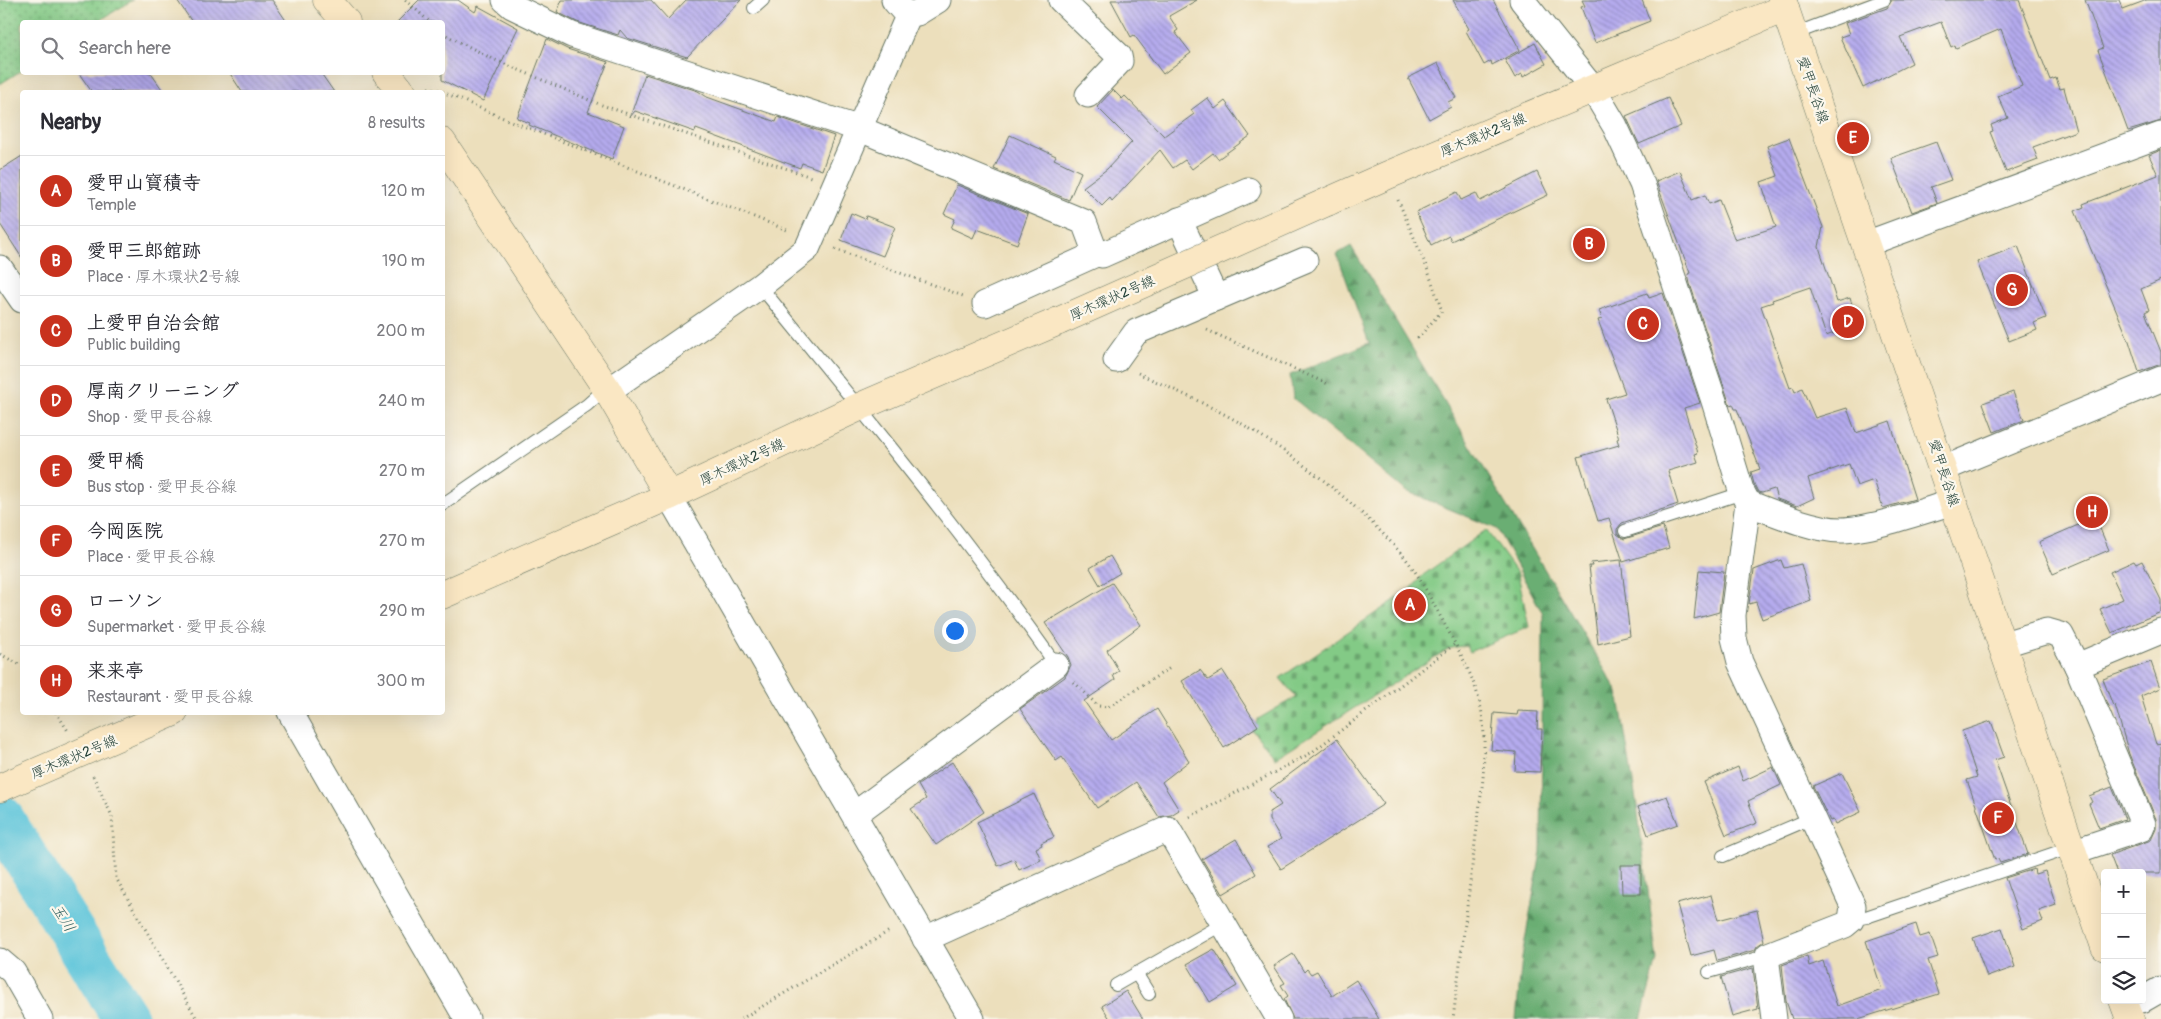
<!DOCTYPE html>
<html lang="en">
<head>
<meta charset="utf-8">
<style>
  body { margin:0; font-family:Pangolin,"Klee One",sans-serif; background:#f2f2f3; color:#2b2b33 }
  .controls { position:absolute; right:15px; bottom:15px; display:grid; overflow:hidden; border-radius:5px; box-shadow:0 5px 20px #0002 }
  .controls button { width:45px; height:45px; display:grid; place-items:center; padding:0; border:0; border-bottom:1px solid #e1e1e2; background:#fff; color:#2b2b33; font:25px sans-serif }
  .you { position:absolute; left:954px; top:630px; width:18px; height:18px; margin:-12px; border:4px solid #fff; border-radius:50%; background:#1a73e8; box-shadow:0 0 0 8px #1a73e833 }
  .badge { display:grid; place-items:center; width:32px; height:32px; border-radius:50%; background:#c8321e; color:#fff; font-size:16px; font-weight:700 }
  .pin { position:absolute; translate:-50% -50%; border:2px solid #fff; box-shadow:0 1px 5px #0006 }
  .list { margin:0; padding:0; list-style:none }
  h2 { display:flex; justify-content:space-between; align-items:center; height:65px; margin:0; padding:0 20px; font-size:21px }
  h2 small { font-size:16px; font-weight:400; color:#7c7c81 }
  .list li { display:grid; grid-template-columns:32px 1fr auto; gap:15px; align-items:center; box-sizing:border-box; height:70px; padding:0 20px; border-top:1px solid #e1e1e2 }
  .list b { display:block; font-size:19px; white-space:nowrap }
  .list p { margin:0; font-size:16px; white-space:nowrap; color:#7c7c81 }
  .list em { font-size:16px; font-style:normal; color:#7c7c81 }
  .icon { flex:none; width:28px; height:28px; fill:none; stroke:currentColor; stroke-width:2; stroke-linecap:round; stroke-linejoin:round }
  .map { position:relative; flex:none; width:2161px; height:1019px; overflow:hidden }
  .search { position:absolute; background:#fff; box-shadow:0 5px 20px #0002; left:20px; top:20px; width:425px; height:55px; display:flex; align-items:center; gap:12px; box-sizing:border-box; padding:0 18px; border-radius:5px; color:#7c7c81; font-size:19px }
  .panel { position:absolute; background:#fff; box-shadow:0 5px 20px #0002; left:20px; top:90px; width:425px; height:625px; border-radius:5px }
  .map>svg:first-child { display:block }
  .grass { fill:url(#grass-dots); stroke:#51845d }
  .forest { fill:url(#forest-firs); stroke:#447654 }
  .cemetery { fill:url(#cemetery-stones); stroke:#51845d }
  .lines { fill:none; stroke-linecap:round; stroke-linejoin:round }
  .river { stroke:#5dc5da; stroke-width:46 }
  .building { fill:url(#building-back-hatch) }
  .lane-casing { stroke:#677664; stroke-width:14 }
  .street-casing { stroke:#677664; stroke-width:27 }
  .secondary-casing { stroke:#677664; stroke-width:29 }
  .path { stroke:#677664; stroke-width:3; stroke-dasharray:1 4; stroke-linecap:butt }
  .lane { stroke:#fff; stroke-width:12 }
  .street { stroke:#fff; stroke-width:25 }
  .secondary { stroke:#fae7c3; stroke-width:28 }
  .secondary-bridge-casing { stroke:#677664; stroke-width:29; stroke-linecap:butt }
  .secondary-bridge { stroke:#fae7c3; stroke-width:28 }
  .labels { text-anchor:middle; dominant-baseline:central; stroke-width:4.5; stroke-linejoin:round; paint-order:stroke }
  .street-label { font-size:14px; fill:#1f3d34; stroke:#fbf7ec }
  .water-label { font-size:15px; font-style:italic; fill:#2e5f5e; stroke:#fbf7ec }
</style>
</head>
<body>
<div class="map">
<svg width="2161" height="1019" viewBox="0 0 2161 1019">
  <defs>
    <pattern id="grass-dots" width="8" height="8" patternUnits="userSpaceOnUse" patternTransform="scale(1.25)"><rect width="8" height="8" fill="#83ca86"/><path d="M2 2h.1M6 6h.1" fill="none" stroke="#6ba56e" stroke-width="1.8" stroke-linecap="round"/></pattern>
    <pattern id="forest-firs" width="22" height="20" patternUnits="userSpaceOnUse" patternTransform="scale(1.25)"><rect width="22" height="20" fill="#6aae73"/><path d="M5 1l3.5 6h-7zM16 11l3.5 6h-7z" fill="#578f5f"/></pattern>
    <pattern id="cemetery-stones" width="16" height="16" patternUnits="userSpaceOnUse" patternTransform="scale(1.25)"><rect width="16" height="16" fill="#83ca86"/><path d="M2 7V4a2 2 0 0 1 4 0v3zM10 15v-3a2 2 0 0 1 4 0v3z" fill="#6ba56e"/></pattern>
    <pattern id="building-back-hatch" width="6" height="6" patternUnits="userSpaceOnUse" patternTransform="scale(1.25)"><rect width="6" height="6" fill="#b5abee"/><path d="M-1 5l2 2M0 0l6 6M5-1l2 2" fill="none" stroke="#938cc2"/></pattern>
  </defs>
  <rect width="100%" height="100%" fill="#fbf7ec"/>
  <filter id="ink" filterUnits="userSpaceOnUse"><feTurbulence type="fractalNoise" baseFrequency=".02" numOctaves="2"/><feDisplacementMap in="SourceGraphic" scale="10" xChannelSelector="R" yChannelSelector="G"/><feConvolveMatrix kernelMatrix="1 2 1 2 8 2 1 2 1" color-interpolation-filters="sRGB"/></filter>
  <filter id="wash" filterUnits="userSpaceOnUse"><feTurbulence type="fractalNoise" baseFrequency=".0096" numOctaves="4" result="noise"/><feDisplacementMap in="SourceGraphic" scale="20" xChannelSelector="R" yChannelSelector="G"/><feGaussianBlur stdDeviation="1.12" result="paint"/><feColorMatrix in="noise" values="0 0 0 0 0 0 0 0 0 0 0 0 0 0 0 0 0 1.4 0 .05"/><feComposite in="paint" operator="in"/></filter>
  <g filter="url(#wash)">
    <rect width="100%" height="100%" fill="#ecdfbc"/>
    <polygon class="grass" points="0,0 133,0 97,22 22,22 22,70 0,84"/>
    <polygon class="forest" points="1351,246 1618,692 1637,806 1657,960 1641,1019 1516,1019 1522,957 1541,852 1543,614 1497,529 1406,491 1293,398 1290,375 1369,343 1337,254"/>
    <polygon class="cemetery" points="1486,530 1518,574 1529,627 1469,652 1466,645 1448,649 1275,758 1252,730 1258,719 1296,697 1280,678 1411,589 1423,575"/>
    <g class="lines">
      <polyline class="river" points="0,817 126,1019"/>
    </g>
    <g id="blocks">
      <g class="building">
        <polygon points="177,0 272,0 287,22 192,22"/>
        <polygon points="419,0 458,0 475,12 478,6 518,28 483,101 442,80 442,22 397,22"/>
        <polygon points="562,0 651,0 668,19 686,0 741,0 687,57 627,38 620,30 618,35 577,22 557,12"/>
        <polygon points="1111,0 1197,0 1169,16 1178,30 1175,32 1191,53 1163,74 1134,35 1131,37"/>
        <polygon points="1453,0 1493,0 1520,50 1492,65 1491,61 1484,65 1466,31 1469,29"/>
        <polygon points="1582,0 1642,0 1650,21 1595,43 1581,7 1585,6"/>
        <polygon points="1892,0 2019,0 2050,80 2056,78 2060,89 2064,88 2076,131 2033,147 2038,160 2006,172 1990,132 1993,131 1991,125 2008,118 1998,96 2022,86 2001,29 1956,48 1955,45 1951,47 1941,22 1900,37 1912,63 1863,88 1840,37 1849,34 1845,23 1887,8"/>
        <polygon points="2085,0 2119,0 2123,9 2147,0 2161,0 2161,121 2128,131 2098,50 2103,48"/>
        <polygon points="547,39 567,49 608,62 588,112 624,126 612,159 529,125 530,123 517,118"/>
        <polygon points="1535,43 1546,64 1523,77 1522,74 1515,78 1505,60"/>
        <polygon points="1438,63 1456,98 1448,102 1451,107 1429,119 1408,78"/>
        <polygon points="78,72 150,72 164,92 92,92"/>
        <polygon points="229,72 320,72 334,92 242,92"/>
        <polygon points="645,74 698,91 707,97 776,122 778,117 834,136 822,170 802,163 800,168 696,129 695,132 635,111 630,117"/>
        <polygon points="1113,90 1122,99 1125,96 1164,136 1194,114 1191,110 1207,98 1215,109 1225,101 1250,136 1218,159 1213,153 1192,169 1185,160 1173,168 1160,150 1112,201 1110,198 1102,206 1083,187 1107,169 1132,142 1097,107"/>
        <polygon points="1668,98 1681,126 1639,144 1626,116"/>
        <polygon points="1010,135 1056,156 1054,159 1081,172 1069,200 994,169"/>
        <polygon points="1789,138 1823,227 1819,247 1837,302 1850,298 1858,324 1826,336 1810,287 1772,300 1773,302 1761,306 1790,388 1793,387 1795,392 1802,388 1815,418 1847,408 1856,433 1890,421 1915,499 1883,508 1874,480 1857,486 1849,464 1808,478 1814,498 1797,506 1777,499 1774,489 1762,493 1758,492 1754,484 1751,472 1760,469 1737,409 1735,409 1733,404 1730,405 1690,284 1688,274 1690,273 1656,181 1680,171 1692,200 1705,195 1709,204 1719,200 1735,240 1776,227 1761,182 1778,176 1767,146"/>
        <polygon points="1936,142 1951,180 1931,187 1937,203 1912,212 1891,158"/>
        <polygon points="2161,150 2161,280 2141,289 2149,310 2145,312 2161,352 2161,364 2139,372 2129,341 2075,211 2084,207 2083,204 2158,175 2149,155"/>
        <polygon points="22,156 22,258 0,224 0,170"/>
        <polygon points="1537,172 1548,195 1451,241 1449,236 1431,245 1416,212 1457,192 1461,200 1476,193 1480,201"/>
        <polygon points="957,185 1028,214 1017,244 977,229 973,238 951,228 955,219 944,214"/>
        <polygon points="851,213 865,219 866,216 895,227 883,256 841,240"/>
        <polygon points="2018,246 2046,318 2034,323 2037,330 2009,341 1977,262"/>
        <polygon points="1647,293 1649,298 1663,293 1700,403 1684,408 1698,453 1695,454 1698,462 1668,471 1678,504 1622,523 1617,529 1617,534 1624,539 1663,527 1669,548 1623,562 1609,518 1598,521 1578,457 1619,445 1617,439 1619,438 1606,399 1625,393 1598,320 1602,319 1599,310"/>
        <polygon points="2013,392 2024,420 1994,432 1983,403"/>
        <polygon points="2092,519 2095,526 2098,524 2109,550 2053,574 2039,542"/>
        <polygon points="1110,556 1120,573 1100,585 1090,568"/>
        <polygon points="1621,560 1630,636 1598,644 1589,566 1592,566 1591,563"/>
        <polygon points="1781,560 1784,568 1801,564 1811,601 1762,619 1756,602 1749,604 1754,570"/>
        <polygon points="2134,561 2136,564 2142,561 2161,600 2161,612 2112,633 2100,609 2123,599 2110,572"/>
        <polygon points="1699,570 1724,572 1719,612 1694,619"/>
        <polygon points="1112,583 1141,625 1107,650 1119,671 1113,675 1115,680 1084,701 1111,740 1157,709 1189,761 1162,782 1179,810 1171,815 1159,817 1136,782 1097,808 1062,757 1056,761 1020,709 1065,677 1071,665 1068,657 1045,623"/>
        <polygon points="2151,662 2160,688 2141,696 2156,744 2161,743 2161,873 2117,873 2110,855 2151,840 2156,829 2156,819 2129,754 2115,705 2113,706 2103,679"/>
        <polygon points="1200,670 1208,680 1223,671 1258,726 1224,748 1182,681"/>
        <polygon points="1518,711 1538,712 1537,729 1542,729 1540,772 1515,771 1516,752 1491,750 1494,713 1517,715"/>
        <polygon points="1991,721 2004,757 1995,760 2028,854 2000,863 1998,859 1995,860 1967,780 1977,777 1962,731"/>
        <polygon points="1337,739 1384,804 1281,869 1267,847 1281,839 1270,820 1270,812 1281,805 1270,789"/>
        <polygon points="952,762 984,812 936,845 911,809 926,799 918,785"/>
        <polygon points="1738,767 1743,781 1773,767 1781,785 1748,801 1757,823 1726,835 1704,782"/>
        <polygon points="1842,773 1861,812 1835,824 1833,820 1830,821 1813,786"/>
        <polygon points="2112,787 2125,819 2099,828 2089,804 2092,802 2089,796"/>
        <polygon points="1034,794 1054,837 1041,843 1042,845 1036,848 1041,860 1019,870 1014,859 998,866 977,822"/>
        <polygon points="1667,796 1678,824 1648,835 1638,807"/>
        <polygon points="1236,839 1256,874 1223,894 1202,859"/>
        <polygon points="1621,865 1641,865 1641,894 1622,894"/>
        <polygon points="2034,869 2035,874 2045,871 2056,905 2039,911 2043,921 2023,929 2005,878"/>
        <polygon points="1711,895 1718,920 1757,910 1764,941 1757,946 1755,950 1717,961 1714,950 1691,956 1677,904"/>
        <polygon points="1916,924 1920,937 1930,934 1938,957 1928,960 1939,994 1858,1019 1792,1019 1786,1001 1782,965 1807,956 1809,966 1823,961 1837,1006 1882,990 1866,941"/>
        <polygon points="2002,928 2015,967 1987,977 1973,938"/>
        <polygon points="1214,949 1237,986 1210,1002 1187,964"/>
        <polygon points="1293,954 1304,972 1307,969 1311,974 1317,971 1332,996 1356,980 1379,1019 1293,1019 1284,999 1288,996 1281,985 1285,983 1274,966"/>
        <polygon points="1753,968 1758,1009 1732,1016 1721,977"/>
        <polygon points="1126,991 1143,1019 1110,1019 1102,1006"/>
      </g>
    </g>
  </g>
  <g filter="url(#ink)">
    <use href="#blocks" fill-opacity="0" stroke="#677664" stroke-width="1"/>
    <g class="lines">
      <defs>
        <g id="lane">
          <polyline points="754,8 763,0"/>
          <polyline points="1794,34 1884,0"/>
          <path d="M760,286c101,124 204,248 296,379"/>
          <polyline points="442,505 587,405 606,388"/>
          <polyline points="1625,531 1733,496 1741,490"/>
          <polyline points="1723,856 1812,818"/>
          <polyline points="1851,920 1866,917 2070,848"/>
          <polyline points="1709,972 1768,955"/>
          <polyline points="1136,973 1149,994"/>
          <polyline points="1116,985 1223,924"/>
        </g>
        <g id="street">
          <polyline points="505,0 512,6 572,35 860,129 1084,222 1096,254 1102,255 1248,190"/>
          <polyline points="1061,0 1119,56 1120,61 1088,95"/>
          <polyline points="1522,0 1593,89 1615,126 1642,184 1714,401 1741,490 1748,503 1733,615 1734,638 1740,662 1853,906 1851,920 1845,925 1768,955 1767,964 1774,1019"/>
          <polyline points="907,15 917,13 938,0"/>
          <polyline points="1179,220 1216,298"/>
          <polyline points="1866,244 2161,135"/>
          <polyline points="0,268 22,300"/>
          <polyline points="985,304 1096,254"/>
          <polyline points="1116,360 1136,332 1305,260"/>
          <polyline points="608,391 760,286 807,249 906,21 907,15 894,0"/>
          <polyline points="1943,469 2161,379"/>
          <polyline points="669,496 972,1019"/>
          <path d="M1748,503c26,10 66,27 93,27 29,0 82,-19 112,-28"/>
          <polyline points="2001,645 2047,631 2061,635 2077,666"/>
          <polyline points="290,712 467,1019"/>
          <polyline points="855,814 1056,665"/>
          <polyline points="2072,852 2141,829 2143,824 2077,666 2161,631"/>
          <polyline points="925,939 1168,829 1279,1019"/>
          <polyline points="0,961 13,972 40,1019"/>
          <polyline points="2142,1000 2161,989"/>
        </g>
        <g id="secondary">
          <polyline points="327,0 346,22"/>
          <polyline points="1782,0 2105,947"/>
          <polyline points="386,72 402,92"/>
          <polyline points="442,142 606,388 669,496"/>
          <polyline points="1327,202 1388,175 1785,8"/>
          <polyline points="442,595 669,496 859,407 1059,321"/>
          <polyline points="0,788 174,712"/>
          <polyline points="2123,1000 2130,1019"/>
        </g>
      </defs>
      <use href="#lane" class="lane-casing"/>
      <use href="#street" class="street-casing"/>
      <use href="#secondary" class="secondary-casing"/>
      <g class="path">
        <polyline points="405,0 430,22"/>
        <polyline points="442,33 493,59 599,104 811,177"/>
        <polyline points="428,88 438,90 508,120 787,230"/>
        <polyline points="1398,200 1427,268 1442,311 1415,341"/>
        <polyline points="835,249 963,296"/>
        <polyline points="1207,330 1328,384"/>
        <path d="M1138,373c42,20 86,38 125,64 51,33 103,75 143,122 15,19 25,41 37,62 13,25 29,51 36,79 7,25 5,52 4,79l-30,240"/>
        <polyline points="0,654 22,666"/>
        <polyline points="1074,682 1098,706 1108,707 1170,668"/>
        <polyline points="56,712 68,731"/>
        <polyline points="93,776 112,816 116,878 197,1019"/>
        <polyline points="1190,817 1311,753 1455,644"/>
        <polyline points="741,1019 891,930"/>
      </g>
      <use href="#lane" class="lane"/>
      <use href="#street" class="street"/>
      <use href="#secondary" class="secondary"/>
      <defs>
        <polyline id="secondary-bridge" points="1059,321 1327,202"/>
      </defs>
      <use href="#secondary-bridge" class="secondary-bridge-casing"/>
      <use href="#secondary-bridge" class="secondary-bridge"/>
    </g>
  </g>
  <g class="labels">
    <g class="street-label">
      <text transform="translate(1813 90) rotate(71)">愛甲長谷線</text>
      <text transform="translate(1483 135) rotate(-23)">厚木環状2号線</text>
      <text transform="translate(1112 298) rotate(-24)">厚木環状2号線</text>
      <text transform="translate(742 462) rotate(-25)">厚木環状2号線</text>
      <text transform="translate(1944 473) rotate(72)">愛甲長谷線</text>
      <text transform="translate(74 757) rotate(-23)">厚木環状2号線</text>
    </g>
    <g class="water-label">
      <text transform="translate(63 918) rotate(58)">玉川</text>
    </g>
  </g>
</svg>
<div class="controls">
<button>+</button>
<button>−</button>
<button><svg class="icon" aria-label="layers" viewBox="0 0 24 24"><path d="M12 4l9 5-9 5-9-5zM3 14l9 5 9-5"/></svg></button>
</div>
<div class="you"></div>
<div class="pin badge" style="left:1410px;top:605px">A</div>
<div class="pin badge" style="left:1589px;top:244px">B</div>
<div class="pin badge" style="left:1643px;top:324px">C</div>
<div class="pin badge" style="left:1848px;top:322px">D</div>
<div class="pin badge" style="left:1853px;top:138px">E</div>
<div class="pin badge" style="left:1998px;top:818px">F</div>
<div class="pin badge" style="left:2012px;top:290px">G</div>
<div class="pin badge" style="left:2092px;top:512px">H</div>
<div class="search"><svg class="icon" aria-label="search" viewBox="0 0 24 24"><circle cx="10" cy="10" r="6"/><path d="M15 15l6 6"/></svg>Search here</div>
<section class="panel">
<h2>Nearby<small>8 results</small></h2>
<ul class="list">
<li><span class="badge">A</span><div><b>愛甲山寳積寺</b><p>Temple</p></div><em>120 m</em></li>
<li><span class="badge">B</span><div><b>愛甲三郎館跡</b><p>Place · 厚木環状2号線</p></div><em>190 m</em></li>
<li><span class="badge">C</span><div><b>上愛甲自治会館</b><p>Public building</p></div><em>200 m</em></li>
<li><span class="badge">D</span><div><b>厚南クリーニング</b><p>Shop · 愛甲長谷線</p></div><em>240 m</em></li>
<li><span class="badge">E</span><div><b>愛甲橋</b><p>Bus stop · 愛甲長谷線</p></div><em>270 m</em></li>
<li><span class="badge">F</span><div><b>今岡医院</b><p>Place · 愛甲長谷線</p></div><em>270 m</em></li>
<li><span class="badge">G</span><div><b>ローソン</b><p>Supermarket · 愛甲長谷線</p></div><em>290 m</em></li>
<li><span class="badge">H</span><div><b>来来亭</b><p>Restaurant · 愛甲長谷線</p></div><em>300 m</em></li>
</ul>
</section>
</div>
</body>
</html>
